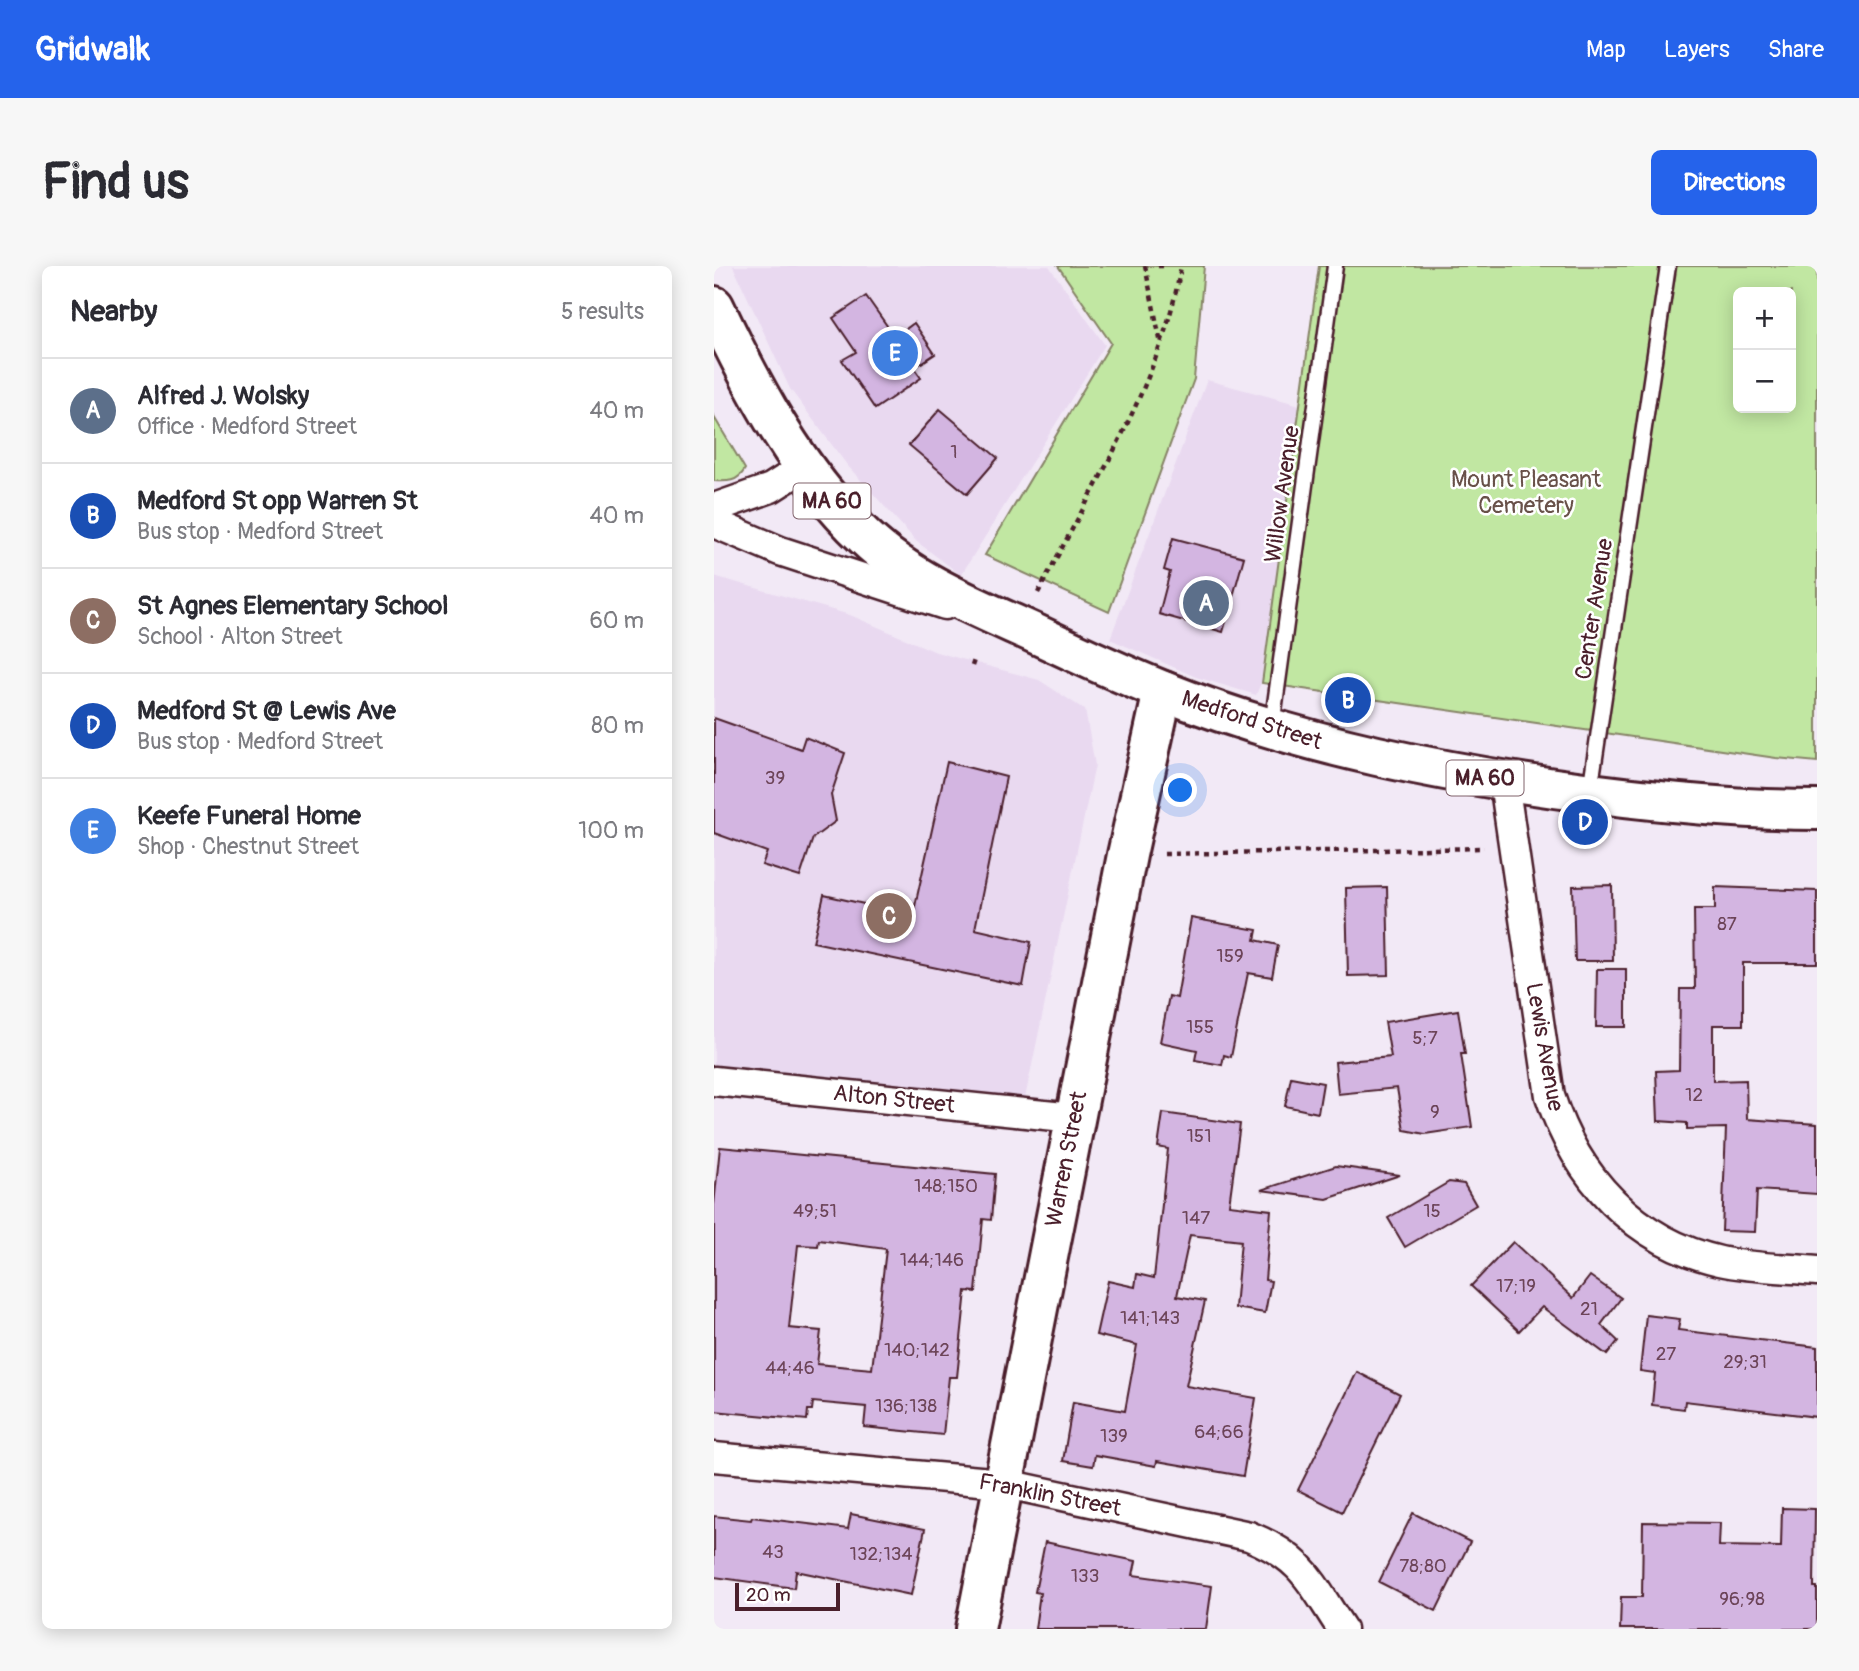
<!DOCTYPE html>
<html lang="en">
<head>
<meta charset="utf-8">
<style>
  body { margin:0; font-family:Pangolin,sans-serif; background:#f7f7f7; color:#2b2b33 }
  .controls { position:absolute; right:21px; top:21px; display:grid; overflow:hidden; border-radius:10px; box-shadow:0 4px 18px #0003 }
  .controls button { width:63px; height:63px; display:grid; place-items:center; padding:0; border:0; border-bottom:2px solid #e1e1e2; background:#fff; color:#2b2b33; font:35px sans-serif }
  .scale { position:absolute; left:21px; bottom:18px; width:105px; box-sizing:border-box; padding-left:7px; border:4px solid #4a1f2b; border-top:0; font-size:19px; line-height:24px; white-space:nowrap; color:#4a1f2b; -webkit-text-stroke:5px #fff; paint-order:stroke }
  .you { position:absolute; left:467px; top:525px; width:24px; height:24px; margin:-18px; border:5px solid #fff; border-radius:50%; background:#1a73e8; box-shadow:0 0 0 10px #1a73e833 }
  .badge { display:grid; place-items:center; width:46px; height:46px; border-radius:50%; background:#2563eb; color:#fff; font-size:23px; font-weight:700 }
  .pin { position:absolute; translate:-50% -50%; border:4px solid #fff; box-shadow:0 2px 7px #0006 }
  .list { margin:0; padding:0; list-style:none }
  h2 { display:flex; justify-content:space-between; align-items:center; height:91px; margin:0; padding:0 28px; font-size:30px }
  h2 small { font-size:23px; font-weight:400; color:#7c7c81 }
  .list li { display:grid; grid-template-columns:46px 1fr auto; gap:21px; align-items:center; box-sizing:border-box; height:105px; padding:0 28px; border-top:2px solid #e1e1e2 }
  .list b { display:block; font-size:26px; white-space:nowrap }
  .list p { margin:0; font-size:23px; white-space:nowrap; color:#7c7c81 }
  .list em { font-size:23px; font-style:normal; color:#7c7c81 }
  .map { position:relative; flex:none; width:1103px; height:1363px; overflow:hidden; border-radius:10px }
  header { display:flex; align-items:center; gap:42px; box-sizing:border-box; height:98px; padding:0 35px; background:#2563eb; color:#fff }
  header strong { font-size:33px }
  nav { display:flex; gap:38px; margin-inline-start:auto; font-size:24px }
  .intro { display:flex; align-items:center; justify-content:space-between; box-sizing:border-box; height:168px; padding:0 42px }
  h1 { margin:0; font-size:49px }
  .button { padding:18px 32px; border-radius:10px; background:#2563eb; color:#fff; font-size:24px; font-weight:700 }
  main { display:flex; gap:42px; padding:0 42px }
  aside { flex:1; background:#fff; border-radius:10px; box-shadow:0 4px 18px #0003 }
  .map>svg:first-child { display:block }
  .built { fill:#e9d9f0 }
  .green { fill:#c1e7a2; stroke:#868366; stroke-width:2; fill-rule:evenodd }
  .building { fill:#d3b5e1; stroke:#4a1f2b; stroke-width:2; fill-rule:evenodd }
  .lines { fill:none; stroke-linecap:round; stroke-linejoin:round }
  .lane-casing { stroke:#4a1f2b; stroke-width:19 }
  .street-casing { stroke:#4a1f2b; stroke-width:33 }
  .secondary-casing { stroke:#4a1f2b; stroke-width:44 }
  .primary-casing { stroke:#4a1f2b; stroke-width:44 }
  .path { stroke:#4a1f2b; stroke-width:4.5; stroke-dasharray:5 5; stroke-linecap:butt }
  .lane { stroke:#fff; stroke-width:14 }
  .street { stroke:#fff; stroke-width:28 }
  .secondary { stroke:#fff; stroke-width:38 }
  .primary { stroke:#fff; stroke-width:38 }
  .labels { text-anchor:middle; dominant-baseline:central; stroke-width:5; stroke-linejoin:round; paint-order:stroke }
  .number-label { font-size:19px; fill:#6c4458 }
  .shield { fill:#fff; stroke:#80626b; stroke-width:2 }
  .shield-label { font-size:21px; font-weight:bold; fill:#4a1f2b }
  .park-label { font-size:23px; fill:#685149; stroke:#fff }
  .street-label { font-size:23px; fill:#4a1f2b; stroke:#fff }
</style>
</head>
<body>
<header>
<strong>Gridwalk</strong>
<nav><a>Map</a><a>Layers</a><a>Share</a></nav>
</header>
<div class="intro"><h1>Find us</h1><a class="button">Directions</a></div>
<main>
<aside>
<h2>Nearby<small>5 results</small></h2>
<ul class="list">
<li><span class="badge" style="background:#5c6f8a">A</span><div><b>Alfred J. Wolsky</b><p>Office · Medford Street</p></div><em>40 m</em></li>
<li><span class="badge" style="background:#1a4fb4">B</span><div><b>Medford St opp Warren St</b><p>Bus stop · Medford Street</p></div><em>40 m</em></li>
<li><span class="badge" style="background:#8d6e63">C</span><div><b>St Agnes Elementary School</b><p>School · Alton Street</p></div><em>60 m</em></li>
<li><span class="badge" style="background:#1a4fb4">D</span><div><b>Medford St @ Lewis Ave</b><p>Bus stop · Medford Street</p></div><em>80 m</em></li>
<li><span class="badge" style="background:#3f7fe0">E</span><div><b>Keefe Funeral Home</b><p>Shop · Chestnut Street</p></div><em>100 m</em></li>
</ul>
</aside>
<div class="map">
<svg width="1103" height="1363" viewBox="0 0 1103 1363">
  <rect width="100%" height="100%" fill="#f2e9f6"/>
  <filter id="ink" filterUnits="userSpaceOnUse"><feTurbulence type="fractalNoise" baseFrequency=".0143" numOctaves="2"/><feDisplacementMap in="SourceGraphic" scale="14" xChannelSelector="R" yChannelSelector="G"/><feConvolveMatrix kernelMatrix="1 2 1 2 8 2 1 2 1" color-interpolation-filters="sRGB"/></filter>
  <g filter="url(#ink)">
    <g class="built">
      <polygon points="19,0 335,0 391,79 247,309 202,275 133,199 76,123"/>
      <polygon points="493,114 586,139 549,412 542,429 482,411 396,373"/>
      <polygon points="0,310 136,349 222,386 325,414 371,444 381,499 311,832 0,802"/>
    </g>
    <g class="green">
      <polygon points="344,0 490,0 480,113 395,346 271,289 397,77"/>
      <path d="M605,0h498v496l-41,-4 -514,-75zM1024,26h53v116h-53z"/>
      <path d="M0,151l31,52c-7,13 -18,13 -31,12z"/>
    </g>
    <g class="building">
      <polygon points="152,30 181,71 200,57 221,88 200,102 207,112 161,143 128,94 142,86 119,52"/>
      <polygon points="226,143 284,192 253,228 195,179"/>
      <polygon points="459,272 530,291 509,366 445,348 456,306 450,304"/>
      <polygon points="0,452 87,483 91,471 131,487 117,529 122,555 99,572 86,611 48,599 53,586 0,567"/>
      <polygon points="233,496 292,511 261,663 317,676 309,720 99,676 110,629 199,649"/>
      <polygon points="898,619 899,695 861,695 859,620"/>
      <polygon points="673,621 675,709 634,710 632,622"/>
      <polygon points="1001,621 1103,625 1103,697 1029,697 1029,759 999,759 999,815 1032,814 1033,853 1103,858 1103,928 1043,924 1041,966 1008,965 1012,862 973,863 973,857 944,855 942,805 965,804 966,723 981,723 980,643 1001,643"/>
      <polygon points="477,652 543,664 541,674 564,679 558,711 534,707 517,791 510,789 508,799 481,794 483,784 446,776 455,730 463,732"/>
      <polygon points="883,703 912,703 912,761 882,761"/>
      <polygon points="744,744 751,788 747,788 758,861 711,868 690,864 683,822 624,828 621,796 677,791 671,756"/>
      <polygon points="577,811 609,817 604,847 571,840"/>
      <polygon points="449,847 526,858 515,939 557,944 551,1014 557,1015 551,1047 521,1042 527,975 476,969 463,1030 491,1035 472,1120 542,1132 529,1210 443,1195 442,1200 381,1189 379,1200 349,1195 359,1136 411,1145 423,1079 382,1069 394,1015 421,1021 423,1008 440,1012 454,883 444,881"/>
      <path d="M6,881l275,27 -4,46 -8,-1 -7,73 -10,-1 -9,86h-8l-6,58 -79,-8 2,-20 -53,-5 -1,8h-4l-1,10 -93,-9v-206zM105,974l67,9 -14,120 -55,-5 4,-33 -32,-3 9,-83 20,1z"/>
      <polygon points="622,900 686,909 613,933 547,924"/>
      <polygon points="735,916 750,918 762,939 691,981 674,952"/>
      <polygon points="799,976 859,1032 876,1010 907,1032 887,1059 904,1075 893,1089 828,1041 805,1065 757,1020"/>
      <polygon points="932,1049 966,1053 964,1064 1103,1081 1103,1151 971,1135 970,1143 938,1139 941,1107 926,1105"/>
      <polygon points="643,1106 686,1128 628,1246 584,1224"/>
      <polygon points="1068,1242 1101,1243 1100,1321 1103,1321 1103,1363 906,1363 907,1331 928,1331 929,1256 1006,1257 1005,1280 1067,1281"/>
      <polygon points="699,1247 756,1276 722,1345 665,1316"/>
      <polygon points="137,1248 211,1263 197,1329 82,1305 80,1322 0,1311 0,1250 37,1254 38,1251 134,1263"/>
      <polygon points="331,1276 422,1295 419,1309 498,1320 492,1363 321,1363 326,1327 321,1326"/>
    </g>
    <g class="lines">
      <defs>
        <g id="lane">
          <polyline points="558,460 621,0"/>
          <polyline points="876,525 954,0"/>
        </g>
        <g id="street">
          <polyline points="0,242 57,222 90,201"/>
          <polyline points="0,257 66,285 231,339"/>
          <path d="M790,516l46,314c26,81 85,146 170,165 32,7 65,7 97,10"/>
          <polyline points="0,815 360,852"/>
          <path d="M0,1191l288,26 247,53c56,23 62,47 93,93"/>
        </g>
        <polyline id="secondary" points="261,1363 413,589 449,425"/>
        <path id="primary" d="M0,40c39,82 84,168 151,231 47,45 114,71 173,98 40,19 81,38 123,55 140,56 289,85 438,104 72,9 145,16 218,16"/>
      </defs>
      <use href="#lane" class="lane-casing"/>
      <use href="#street" class="street-casing"/>
      <use href="#secondary" class="secondary-casing"/>
      <use href="#primary" class="primary-casing"/>
      <g class="path">
        <polyline points="431,0 447,78"/>
        <polyline points="444,0 453,0"/>
        <path d="M324,327c53,-103 124,-212 143,-327"/>
        <polyline points="258,400 260,394"/>
        <polyline points="450,588 770,582"/>
      </g>
      <use href="#lane" class="lane"/>
      <use href="#street" class="street"/>
      <use href="#secondary" class="secondary"/>
      <use href="#primary" class="primary"/>
    </g>
  </g>
  <g class="labels">
    <g class="number-label">
      <text x="240" y="186">1</text>
      <text x="61" y="512">39</text>
      <text x="1013" y="658">87</text>
      <text x="516" y="690">159</text>
      <text x="486" y="761">155</text>
      <text x="711" y="772">5;7</text>
      <text x="980" y="829">12</text>
      <text x="721" y="846">9</text>
      <text x="485" y="870">151</text>
      <text x="232" y="920">148;150</text>
      <text x="101" y="945">49;51</text>
      <text x="718" y="945">15</text>
      <text x="482" y="952">147</text>
      <text x="218" y="994">144;146</text>
      <text x="802" y="1020">17;19</text>
      <text x="875" y="1043">21</text>
      <text x="436" y="1052">141;143</text>
      <text x="203" y="1084">140;142</text>
      <text x="952" y="1088">27</text>
      <text x="1031" y="1096">29;31</text>
      <text x="76" y="1102">44;46</text>
      <text x="192" y="1140">136;138</text>
      <text x="505" y="1166">64;66</text>
      <text x="400" y="1170">139</text>
      <text x="59" y="1286">43</text>
      <text x="167" y="1288">132;134</text>
      <text x="709" y="1300">78;80</text>
      <text x="371" y="1310">133</text>
      <text x="1028" y="1333">96;98</text>
    </g>
    <g class="shield">
      <rect x="79.5" y="217.5" width="77" height="35" rx="5"/>
      <rect x="732.5" y="494.5" width="77" height="35" rx="5"/>
    </g>
    <g class="shield-label">
      <text x="118" y="235">MA 60</text>
      <text x="771" y="512">MA 60</text>
    </g>
    <g class="park-label">
      <text x="812" y="213">Mount Pleasant<tspan x="812" dy="26">Cemetery</tspan></text>
    </g>
    <g class="street-label">
      <text transform="translate(568 228) rotate(-82)">Willow Avenue</text>
      <text transform="translate(880 343) rotate(-81)">Center Avenue</text>
      <text transform="translate(538 454) rotate(18)">Medford Street</text>
      <text transform="translate(831 781) rotate(80)">Lewis Avenue</text>
      <text transform="translate(180 833) rotate(6)">Alton Street</text>
      <text transform="translate(352 893) rotate(-79)">Warren Street</text>
      <text transform="translate(336 1229) rotate(11)">Franklin Street</text>
    </g>
  </g>
</svg>
<div class="controls">
<button>+</button>
<button>−</button>
</div>
<div class="scale">20 m</div>
<div class="you"></div>
<div class="pin badge" style="left:492px;top:337px;background:#5c6f8a">A</div>
<div class="pin badge" style="left:634px;top:434px;background:#1a4fb4">B</div>
<div class="pin badge" style="left:175px;top:650px;background:#8d6e63">C</div>
<div class="pin badge" style="left:871px;top:556px;background:#1a4fb4">D</div>
<div class="pin badge" style="left:181px;top:87px;background:#3f7fe0">E</div>
</div>
</main>
</body>
</html>
